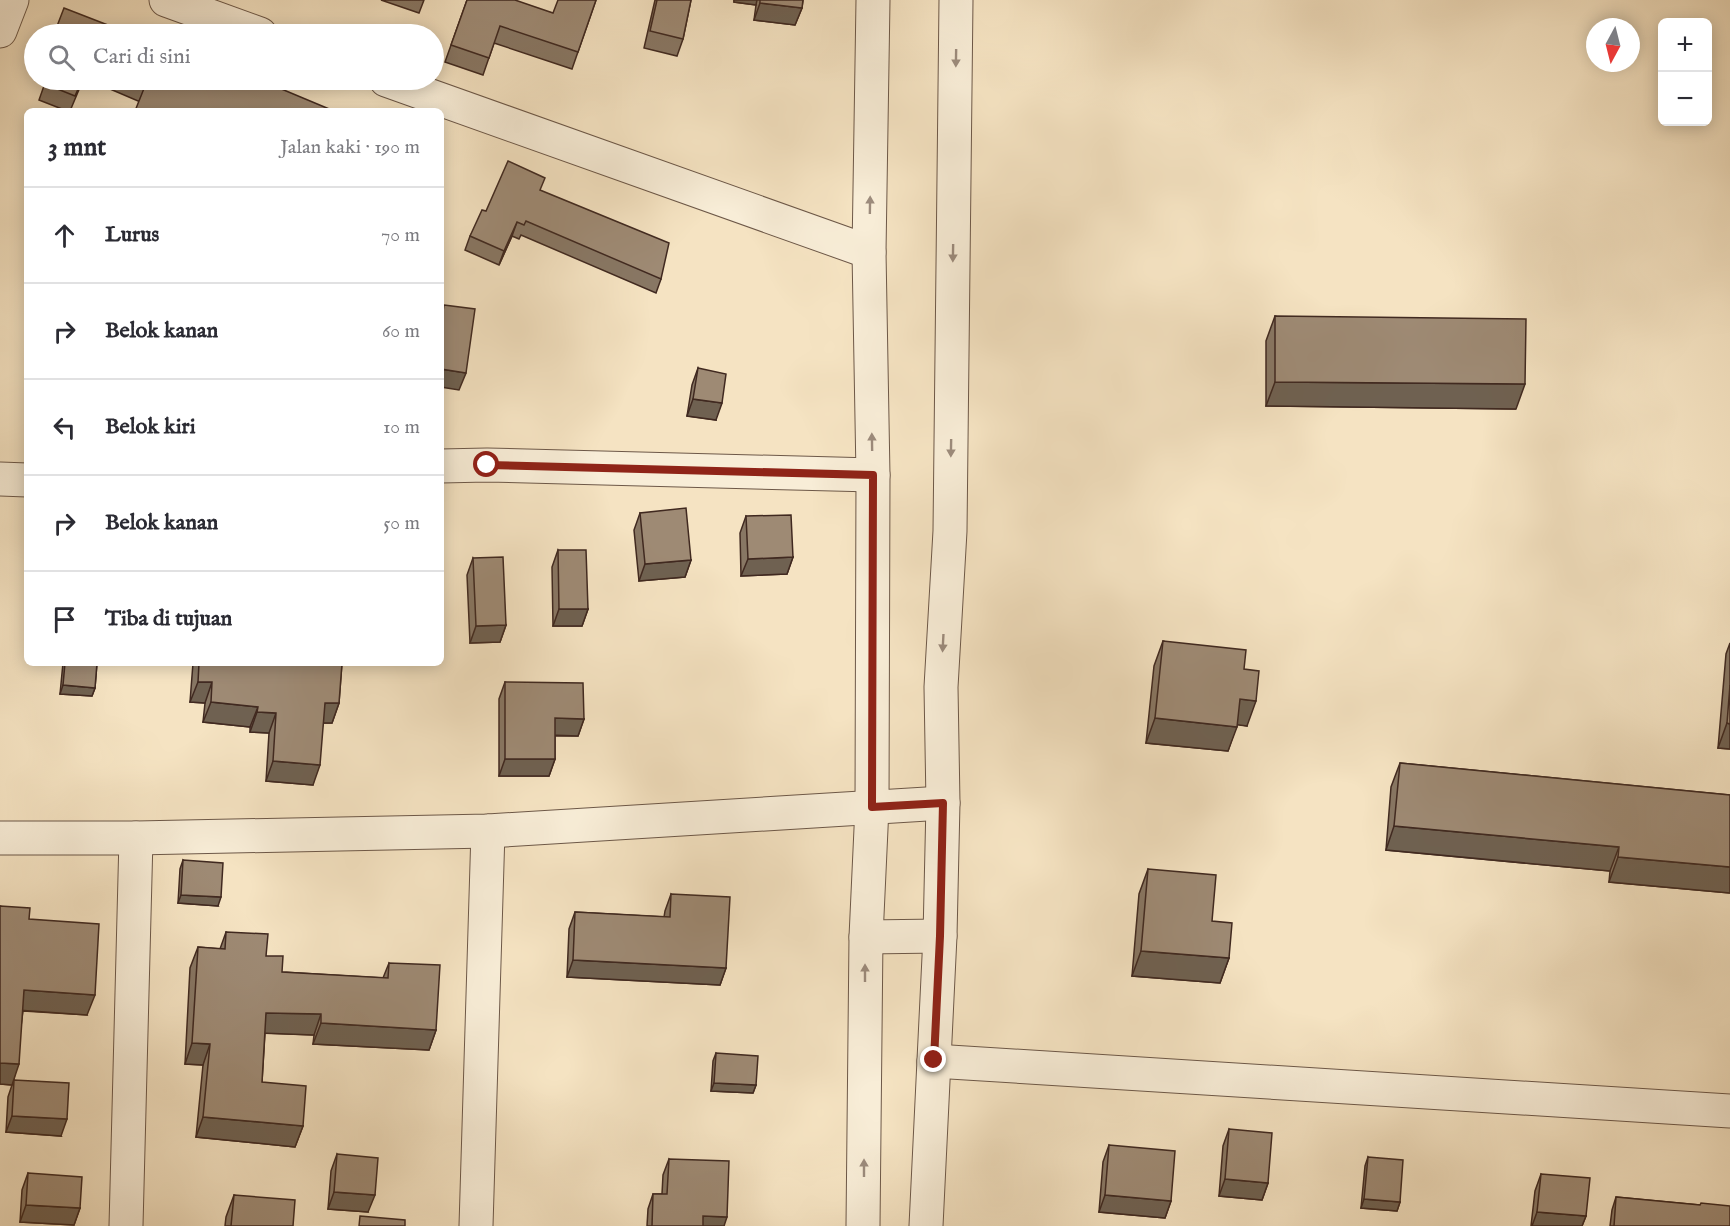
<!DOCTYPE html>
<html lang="id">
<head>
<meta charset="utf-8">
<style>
  body { margin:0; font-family:"IM FELL English",serif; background:#f2f2f3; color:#2b2b33 }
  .controls { position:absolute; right:18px; top:18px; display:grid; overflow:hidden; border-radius:9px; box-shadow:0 3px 15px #0003 }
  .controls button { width:54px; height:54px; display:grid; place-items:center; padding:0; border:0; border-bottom:2px solid #e1e1e2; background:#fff; color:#2b2b33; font:30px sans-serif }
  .compass { position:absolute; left:1586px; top:18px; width:54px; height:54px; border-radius:50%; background:#fff; box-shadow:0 3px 15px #0003; rotate:187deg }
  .stop { position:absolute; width:18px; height:18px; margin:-14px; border:4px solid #8f2418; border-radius:50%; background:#fff }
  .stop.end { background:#8f2418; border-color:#fff; box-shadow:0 2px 6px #0008 }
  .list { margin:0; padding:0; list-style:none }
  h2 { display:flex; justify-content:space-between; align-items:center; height:78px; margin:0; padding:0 24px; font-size:26px }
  h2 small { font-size:20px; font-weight:400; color:#7c7c81 }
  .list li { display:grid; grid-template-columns:39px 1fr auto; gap:18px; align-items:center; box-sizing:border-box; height:96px; padding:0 24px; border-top:2px solid #e1e1e2 }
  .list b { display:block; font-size:22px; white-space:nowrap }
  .list em { font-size:20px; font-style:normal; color:#7c7c81 }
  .icon { flex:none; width:33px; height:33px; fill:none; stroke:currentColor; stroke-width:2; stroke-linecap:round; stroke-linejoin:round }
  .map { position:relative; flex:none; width:1730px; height:1226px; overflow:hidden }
  .search { position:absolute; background:#fff; box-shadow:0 3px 15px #0003; left:24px; top:24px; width:420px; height:66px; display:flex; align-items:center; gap:15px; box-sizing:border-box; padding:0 21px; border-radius:33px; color:#7c7c81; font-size:22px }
  .panel { position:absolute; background:#fff; box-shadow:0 3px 15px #0003; left:24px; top:108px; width:420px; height:558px; border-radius:9px }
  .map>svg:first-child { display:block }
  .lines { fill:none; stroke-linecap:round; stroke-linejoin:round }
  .minor-casing { stroke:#6d5848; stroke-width:35 }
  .minor { stroke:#f8edd7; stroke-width:33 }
  .wall { fill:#887764; stroke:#402920; stroke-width:1.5 }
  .shaded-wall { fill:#6f6151; stroke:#402920; stroke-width:1.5 }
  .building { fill:#9e8a74; stroke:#402920; stroke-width:1.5 }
  .oneway { fill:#9c8b7c }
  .route { stroke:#8f2418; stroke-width:8 }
</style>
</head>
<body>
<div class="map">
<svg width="1730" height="1226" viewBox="0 0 1730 1226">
  <rect width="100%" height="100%" fill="#f5e3c2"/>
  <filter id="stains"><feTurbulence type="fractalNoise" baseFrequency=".00333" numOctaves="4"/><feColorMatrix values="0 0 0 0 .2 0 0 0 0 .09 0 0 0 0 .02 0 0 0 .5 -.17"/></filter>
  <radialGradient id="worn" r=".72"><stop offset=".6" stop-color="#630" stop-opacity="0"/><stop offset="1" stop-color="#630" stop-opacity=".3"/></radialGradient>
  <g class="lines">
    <defs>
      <g id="minor">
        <polyline points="166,0 260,34"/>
        <polyline points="0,31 12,0"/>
        <polyline points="386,80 869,252"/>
        <polyline points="441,466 487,465 873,475"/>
        <polyline points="0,479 27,480"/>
        <polyline points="0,838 136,838 488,831 943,803"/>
        <polyline points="866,937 940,936"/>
        <polyline points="934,1061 1730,1111"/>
        <polyline points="126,1226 136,838"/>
        <polyline points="476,1226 488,831"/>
        <polyline points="863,1226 866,937 872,807 873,475 869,252 873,0"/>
        <polyline points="926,1226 940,936 943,803 941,687 950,531 956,0"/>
      </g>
    </defs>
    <use href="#minor" class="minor-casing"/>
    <use href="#minor" class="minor"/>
  </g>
  <g class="wall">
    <polygon points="381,0 424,0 419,13"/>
    <polygon points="467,0 553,13 596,0 572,69 494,43 483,75 445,62"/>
    <polygon points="655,0 691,0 683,39 677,56 644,48"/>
    <polygon points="734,0 803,0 802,8 795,25 754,20 756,5 734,2"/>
    <polygon points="46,80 83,80 70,111 67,111 39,100"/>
    <polygon points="89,80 260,80 138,101"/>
    <polygon points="540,190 661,279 656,293 521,235 519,239 512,236 499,265 465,250 470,236 486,211"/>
    <polygon points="1275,316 1516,409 1266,406 1266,341"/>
    <polygon points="698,368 716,420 687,416 692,385"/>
    <polygon points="640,513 691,560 685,577 639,581 634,530"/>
    <polygon points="746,516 793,557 787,574 741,576 740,533"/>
    <polygon points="558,550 588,609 582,626 553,626 552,567"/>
    <polygon points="473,558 506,625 500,642 470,643 467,575"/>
    <polygon points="1163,641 1244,669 1247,726 1237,724 1228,751 1146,743 1154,666"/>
    <polygon points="1730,643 1730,749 1718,748 1726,654"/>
    <polygon points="63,663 97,663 95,688 92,696 60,694"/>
    <polygon points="193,663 342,663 339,703 332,723 323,723 313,785 266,781 269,733 250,732 250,727 203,722 205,703 190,702"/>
    <polygon points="505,682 584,719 578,736 555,736 555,759 549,776 499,776 499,699"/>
    <polygon points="1400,763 1730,795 1730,893 1609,882 1610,871 1386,850 1391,787"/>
    <polygon points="183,860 218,906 178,903 180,869"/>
    <polygon points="1148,869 1212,921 1229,958 1220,983 1132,976 1139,894"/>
    <polygon points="671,894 726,968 720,985 567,977 569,929 575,912 664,917 665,911"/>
    <polygon points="0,906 29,919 87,1015 23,1011 14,1080 61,1136 6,1132 8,1097 12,1085 0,1084"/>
    <polygon points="226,932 266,956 282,972 383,978 389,963 436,1030 429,1050 313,1044 314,1035 265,1033 262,1082 303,1126 295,1147 196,1137 203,1065 185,1064 190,968 198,947 220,949"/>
    <polygon points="716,1053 756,1085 753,1093 711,1091 713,1061"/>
    <polygon points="1229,1129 1268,1183 1262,1200 1219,1196 1223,1146"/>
    <polygon points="1109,1145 1171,1201 1165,1218 1099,1212 1103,1162"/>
    <polygon points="337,1154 368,1212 328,1209 331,1171"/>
    <polygon points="1368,1157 1400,1202 1397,1211 1361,1208 1365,1166"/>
    <polygon points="669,1159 724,1226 647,1226 648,1209 653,1194 662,1194 663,1175"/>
    <polygon points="28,1173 80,1208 74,1225 20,1222 22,1190"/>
    <polygon points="1541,1174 1586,1216 1582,1226 1531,1226 1535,1191"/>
    <polygon points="234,1195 293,1226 225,1226 226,1217"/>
    <polygon points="1616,1197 1700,1205 1730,1226 1610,1226 1612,1210"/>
  </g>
  <g class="shaded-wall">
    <polygon points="734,0 757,0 756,5 734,2"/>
    <polygon points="760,3 802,8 795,25 754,20"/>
    <polygon points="517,222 512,236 499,265 504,251"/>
    <polygon points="441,369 466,373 459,390 441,387"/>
    <polygon points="1275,382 1525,384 1516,409 1266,406"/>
    <polygon points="693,399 722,403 716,420 687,416"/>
    <polygon points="793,557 787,574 741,576 748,559"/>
    <polygon points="691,560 685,577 639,581 645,564"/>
    <polygon points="559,609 588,609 582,626 553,626"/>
    <polygon points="506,625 500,642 470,643 476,626"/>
    <polygon points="198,682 212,682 205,703 190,702"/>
    <polygon points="63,685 95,688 92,696 60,694"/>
    <polygon points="1240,699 1256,701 1247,726 1231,724"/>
    <polygon points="211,702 258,707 250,727 203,722"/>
    <polygon points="325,703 339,703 332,723 318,723"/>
    <polygon points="257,712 276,713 269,733 250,732"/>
    <polygon points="555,718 584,719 578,736 549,735"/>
    <polygon points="1155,718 1237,727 1228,751 1146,743"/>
    <polygon points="1727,723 1730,724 1730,749 1718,748"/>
    <polygon points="505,759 555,759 549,776 499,776"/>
    <polygon points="273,761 320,765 313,785 266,781"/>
    <polygon points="1394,826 1619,847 1610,871 1386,850"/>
    <polygon points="1618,857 1730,867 1730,893 1609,882"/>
    <polygon points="181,895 221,897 218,906 178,903"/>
    <polygon points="1141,951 1229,958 1220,983 1132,976"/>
    <polygon points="573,960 726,968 720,985 567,977"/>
    <polygon points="24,990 95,995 87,1015 17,1010"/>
    <polygon points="266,1013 321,1014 314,1035 259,1033"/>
    <polygon points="321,1023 436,1030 429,1050 313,1044"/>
    <polygon points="192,1043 210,1044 203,1065 185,1064"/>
    <polygon points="0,1063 19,1064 12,1085 0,1084"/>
    <polygon points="714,1083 756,1085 753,1093 711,1091"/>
    <polygon points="12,1116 67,1119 61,1136 6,1132"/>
    <polygon points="203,1117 303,1126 295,1147 196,1137"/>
    <polygon points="1225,1179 1268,1183 1262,1200 1219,1196"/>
    <polygon points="334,1192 375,1195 368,1212 328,1209"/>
    <polygon points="1105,1195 1171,1201 1165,1218 1099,1212"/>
    <polygon points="1364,1199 1400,1202 1397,1211 1361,1208"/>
    <polygon points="26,1205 80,1208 74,1225 20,1222"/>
    <polygon points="1537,1212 1586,1216 1582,1226 1532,1226"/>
    <polygon points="703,1216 727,1217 724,1226 700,1226"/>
  </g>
  <g class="building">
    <polygon points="467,0 515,0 553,13 558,0 596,0 578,52 500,26 489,58 451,45"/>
    <polygon points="657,0 691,0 683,39 650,31"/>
    <polygon points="760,0 803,0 802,8 760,3"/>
    <polygon points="64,8 131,34 54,34"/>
    <polygon points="46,80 82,80 75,96 45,84"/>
    <polygon points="131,80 260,80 334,111 135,111 145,86"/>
    <polygon points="508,161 545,178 540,190 669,243 661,279 526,221 524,225 517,222 504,251 470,236 482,210 486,211"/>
    <polygon points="444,305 475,309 466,373 441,369 441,324"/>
    <polygon points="1275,316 1526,319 1525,384 1275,382"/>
    <polygon points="698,368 726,374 722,403 693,399"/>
    <polygon points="686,508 691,560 645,564 640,513"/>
    <polygon points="791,515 793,557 748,559 746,516"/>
    <polygon points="558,550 586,550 588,609 559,609"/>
    <polygon points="503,557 506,625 476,626 473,558"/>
    <polygon points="1163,641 1246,650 1244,669 1259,671 1256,701 1240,699 1237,727 1155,718"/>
    <polygon points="65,663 97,663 95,688 63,685"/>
    <polygon points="199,663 342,663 339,703 325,703 320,765 273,761 276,713 257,712 258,707 211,702 212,682 198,682"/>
    <polygon points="505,682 583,683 584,719 555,718 555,759 505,759"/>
    <polygon points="1730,685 1730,724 1727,723"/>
    <polygon points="1400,763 1730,795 1730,867 1618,857 1619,847 1394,826"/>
    <polygon points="183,860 223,863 221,897 181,895"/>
    <polygon points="1148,869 1216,875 1212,921 1232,923 1229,958 1141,951"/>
    <polygon points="671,894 730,897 726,968 573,960 575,912 670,917"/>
    <polygon points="0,906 30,908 29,919 99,924 95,995 24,990 19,1064 0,1063"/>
    <polygon points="226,932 268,934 266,956 283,956 282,972 388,978 389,963 440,965 436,1030 321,1023 321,1014 266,1013 262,1082 306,1086 303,1126 203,1117 210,1044 192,1043 198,947 225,949"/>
    <polygon points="716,1053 758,1056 756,1085 714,1083"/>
    <polygon points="14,1080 69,1083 67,1119 12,1116"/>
    <polygon points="1229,1129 1272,1133 1268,1183 1225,1179"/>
    <polygon points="1109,1145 1175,1151 1171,1201 1105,1195"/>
    <polygon points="337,1154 378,1158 375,1195 334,1192"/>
    <polygon points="1368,1157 1403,1160 1400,1202 1364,1199"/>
    <polygon points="669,1159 729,1161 727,1217 703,1216 703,1226 652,1226 653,1194 667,1194"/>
    <polygon points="28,1173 82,1177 80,1208 26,1205"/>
    <polygon points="1541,1174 1590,1178 1586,1216 1537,1212"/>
    <polygon points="234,1195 295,1200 293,1226 231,1226"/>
    <polygon points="1616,1197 1700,1205 1701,1203 1730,1206 1730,1226 1614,1226"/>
    <polygon points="360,1216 405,1220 405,1226 359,1226"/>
  </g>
  <defs><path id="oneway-solid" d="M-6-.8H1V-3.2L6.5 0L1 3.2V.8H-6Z" transform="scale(1.5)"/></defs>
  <g class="oneway">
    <use href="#oneway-solid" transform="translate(956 58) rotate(91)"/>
    <use href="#oneway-solid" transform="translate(870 205) rotate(-89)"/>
    <use href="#oneway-solid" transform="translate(953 253) rotate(91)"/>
    <use href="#oneway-solid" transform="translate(872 442) rotate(-91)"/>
    <use href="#oneway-solid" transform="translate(951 448) rotate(91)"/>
    <use href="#oneway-solid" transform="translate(943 643) rotate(93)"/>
    <use href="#oneway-solid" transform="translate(865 973) rotate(-90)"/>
    <use href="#oneway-solid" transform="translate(864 1168) rotate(-90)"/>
  </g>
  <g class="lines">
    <polyline class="route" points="487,465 873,475 872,807 943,803 940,936 934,1060"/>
  </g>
  <rect width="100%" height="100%" filter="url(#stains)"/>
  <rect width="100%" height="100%" fill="url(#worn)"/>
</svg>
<div class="controls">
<button>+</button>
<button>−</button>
</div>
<svg class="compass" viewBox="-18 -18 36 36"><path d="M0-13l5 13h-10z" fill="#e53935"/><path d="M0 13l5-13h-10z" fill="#7c7c81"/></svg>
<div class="stop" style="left:487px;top:465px"></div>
<div class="stop end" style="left:934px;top:1060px"></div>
<div class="search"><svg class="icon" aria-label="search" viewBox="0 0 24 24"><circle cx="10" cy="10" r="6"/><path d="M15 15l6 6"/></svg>Cari di sini</div>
<section class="panel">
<h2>3 mnt<small>Jalan kaki · 190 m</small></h2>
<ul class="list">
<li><svg class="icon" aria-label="ahead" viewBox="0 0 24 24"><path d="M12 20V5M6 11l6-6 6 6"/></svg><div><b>Lurus</b></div><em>70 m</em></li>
<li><svg class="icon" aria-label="right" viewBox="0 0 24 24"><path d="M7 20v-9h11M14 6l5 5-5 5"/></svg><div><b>Belok kanan</b></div><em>60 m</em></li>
<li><svg class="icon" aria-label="left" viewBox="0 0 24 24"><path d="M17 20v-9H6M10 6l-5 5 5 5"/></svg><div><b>Belok kiri</b></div><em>10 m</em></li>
<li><svg class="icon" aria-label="right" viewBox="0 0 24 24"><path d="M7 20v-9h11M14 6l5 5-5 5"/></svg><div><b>Belok kanan</b></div><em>50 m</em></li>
<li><svg class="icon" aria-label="arrive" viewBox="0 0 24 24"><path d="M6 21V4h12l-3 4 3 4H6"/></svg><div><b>Tiba di tujuan</b></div></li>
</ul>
</section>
</div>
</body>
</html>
